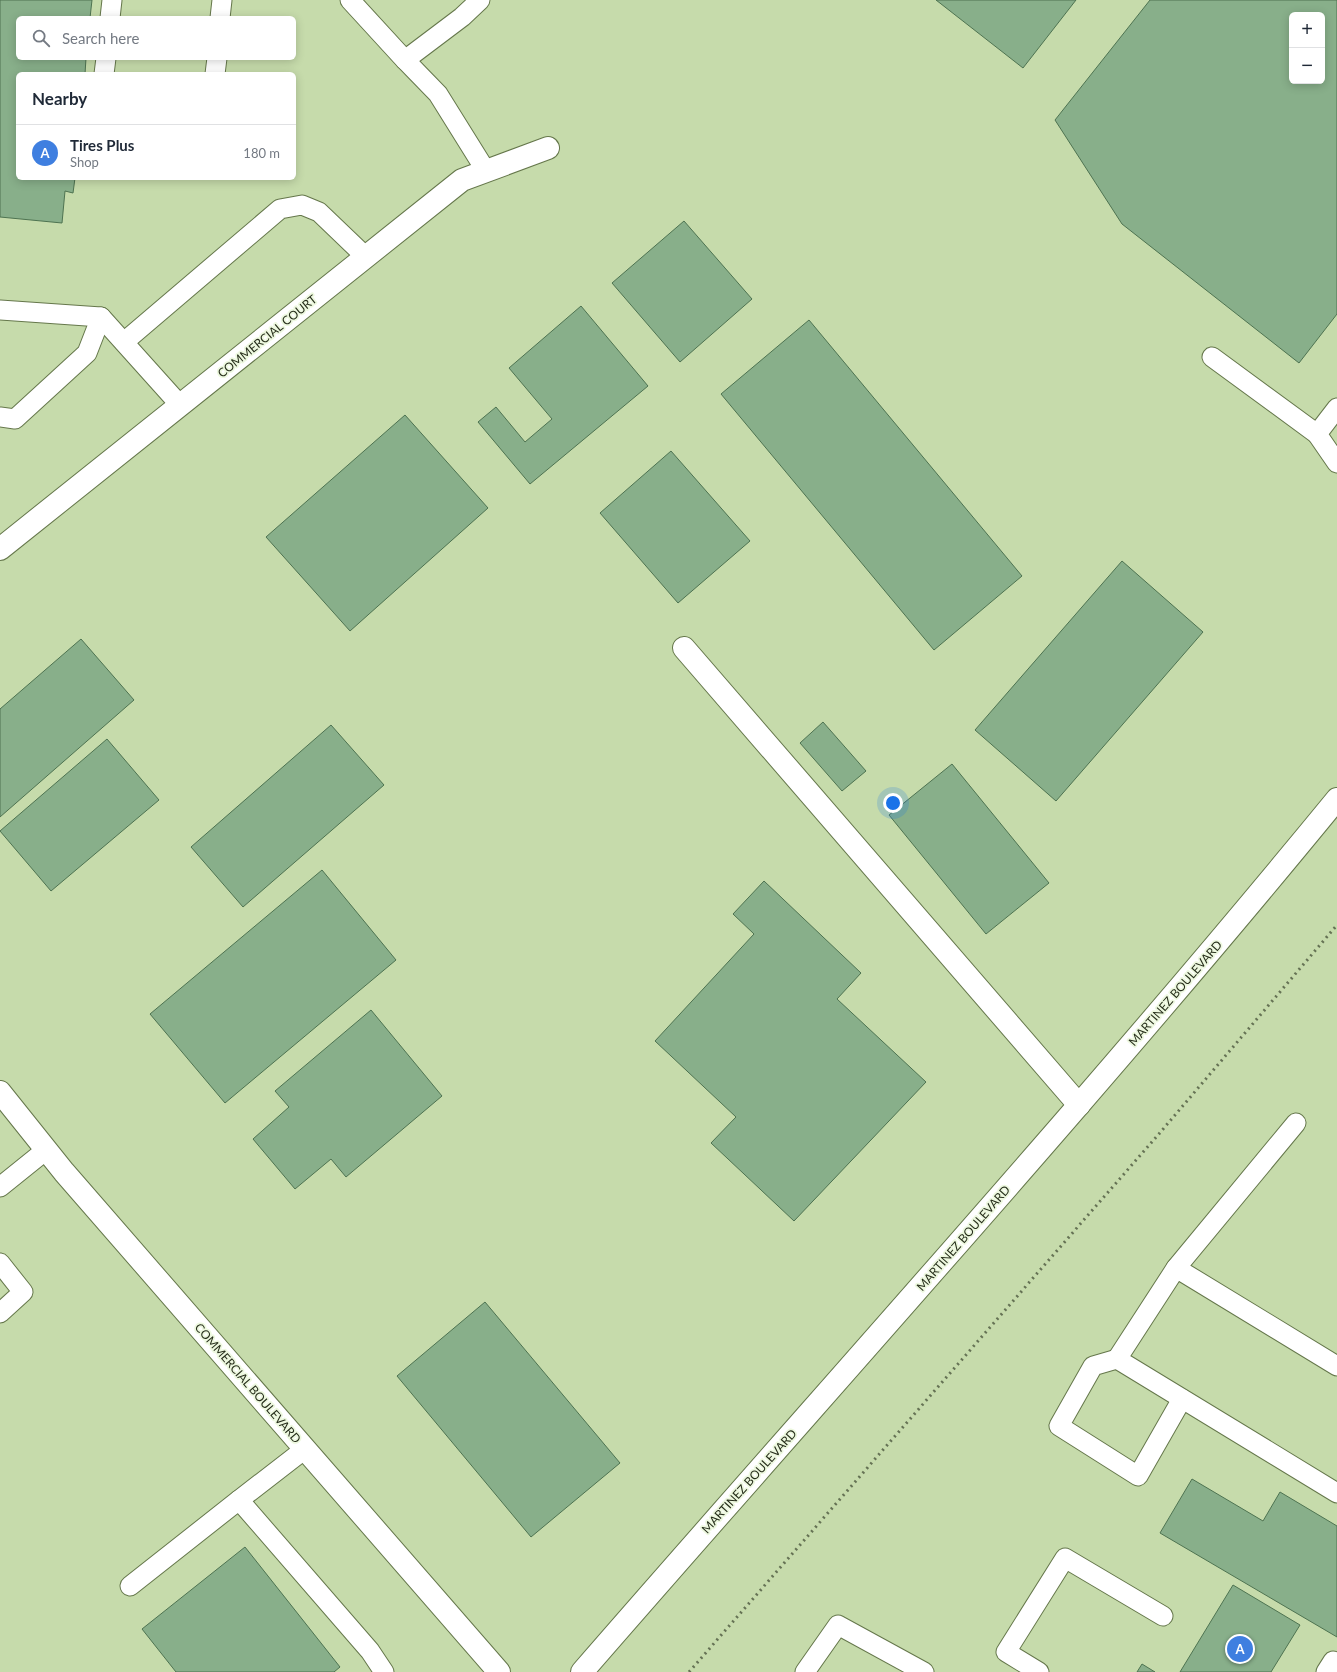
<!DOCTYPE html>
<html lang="en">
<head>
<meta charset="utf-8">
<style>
  body { margin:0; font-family:Lato,sans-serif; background:#f6f6f7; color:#1f2937 }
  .controls { position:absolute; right:12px; top:12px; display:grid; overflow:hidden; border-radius:6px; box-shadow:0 2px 10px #0003 }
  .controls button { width:36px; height:36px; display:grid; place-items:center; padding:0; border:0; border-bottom:1px solid #e0e1e3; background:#fff; color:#1f2937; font:20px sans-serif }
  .you { position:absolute; left:893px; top:803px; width:14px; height:14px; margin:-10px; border:3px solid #fff; border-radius:50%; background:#1a73e8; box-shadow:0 0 0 6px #1a73e833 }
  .badge { display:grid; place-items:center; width:26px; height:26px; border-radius:50%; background:#d93025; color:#fff; font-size:13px; font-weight:700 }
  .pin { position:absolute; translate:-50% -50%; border:2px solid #fff; box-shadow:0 1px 4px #0006 }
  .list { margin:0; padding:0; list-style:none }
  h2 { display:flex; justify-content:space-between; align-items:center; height:52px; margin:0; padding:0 16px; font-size:17px }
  h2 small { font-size:13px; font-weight:400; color:#747a83 }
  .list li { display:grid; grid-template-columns:26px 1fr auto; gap:12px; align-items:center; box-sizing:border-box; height:56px; padding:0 16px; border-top:1px solid #e0e1e3 }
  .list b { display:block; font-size:15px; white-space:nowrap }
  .list p { margin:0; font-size:13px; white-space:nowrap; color:#747a83 }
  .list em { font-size:13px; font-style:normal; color:#747a83 }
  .icon { flex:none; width:22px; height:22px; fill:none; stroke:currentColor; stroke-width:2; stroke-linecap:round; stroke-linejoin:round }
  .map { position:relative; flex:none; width:1337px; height:1672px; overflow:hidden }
  .search { position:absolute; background:#fff; box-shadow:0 2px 10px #0003; left:16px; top:16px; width:280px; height:44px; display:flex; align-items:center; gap:10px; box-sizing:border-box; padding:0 14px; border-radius:6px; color:#747a83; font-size:15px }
  .panel { position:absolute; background:#fff; box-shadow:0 2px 10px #0003; left:16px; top:72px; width:280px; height:108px; border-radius:6px }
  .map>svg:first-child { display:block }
  .building { fill:#88af8a; stroke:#4e7351; fill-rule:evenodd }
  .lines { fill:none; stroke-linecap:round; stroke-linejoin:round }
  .lane-casing { stroke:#65774b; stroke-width:21 }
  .street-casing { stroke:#65774b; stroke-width:24 }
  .lane { stroke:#fff; stroke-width:19 }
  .street { stroke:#fff; stroke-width:22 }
  .rail { stroke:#657254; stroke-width:3; stroke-dasharray:2 4; stroke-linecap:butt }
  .labels { text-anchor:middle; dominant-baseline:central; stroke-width:3.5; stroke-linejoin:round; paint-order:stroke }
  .street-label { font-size:12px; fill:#262e1b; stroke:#edf8df }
</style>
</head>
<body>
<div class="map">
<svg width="1337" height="1672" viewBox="0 0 1337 1672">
  <rect width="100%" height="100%" fill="#c6dbab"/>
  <g class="building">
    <polygon points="0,0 92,0 90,18 18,18 18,58 86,58 85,74 18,74 18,178 75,178 73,193 65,191 62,223 0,217"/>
    <polygon points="936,0 1076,0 1023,68"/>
    <path d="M1150,0h187v314l-38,49 -177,-139 -67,-104zM1292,15h30v66h-30z"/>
    <polygon points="684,221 752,299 680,362 612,283"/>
    <polygon points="581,306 648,386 530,484 478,422 496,407 525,442 552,419 509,368"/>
    <polygon points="809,320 1022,576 934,650 721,394"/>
    <polygon points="405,415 488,508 350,631 266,537"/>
    <polygon points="671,451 750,541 678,603 600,513"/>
    <polygon points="1122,561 1203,632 1056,801 975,730"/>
    <polygon points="81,639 134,700 0,817 0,709"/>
    <polygon points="823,722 866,771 842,791 800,743"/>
    <polygon points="331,725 384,785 243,907 191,847"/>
    <polygon points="107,739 159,800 51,891 0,831"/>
    <polygon points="952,764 1049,883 986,934 889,815"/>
    <polygon points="322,870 396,960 225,1103 150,1014"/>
    <polygon points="764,881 861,973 837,999 926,1082 794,1221 711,1143 736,1117 655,1041 754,934 733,914"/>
    <polygon points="371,1010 442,1096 346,1177 331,1159 295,1189 253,1139 289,1107 275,1091"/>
    <polygon points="485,1302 620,1463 531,1537 397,1376"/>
    <polygon points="1192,1479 1263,1521 1280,1492 1337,1526 1337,1637 1160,1533"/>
    <polygon points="245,1547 340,1667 334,1672 176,1672 142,1629"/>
    <polygon points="1233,1585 1300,1625 1271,1672 1180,1672"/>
    <polygon points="1142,1664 1155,1672 1137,1672"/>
  </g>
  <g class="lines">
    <defs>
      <g id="lane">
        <polyline points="350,0 405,60 462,17 480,0"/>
        <polyline points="110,18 112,0"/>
        <polyline points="220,18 222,0"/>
        <polyline points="405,60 438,94 486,171"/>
        <polyline points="104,74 106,58"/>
        <polyline points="215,74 217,58"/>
        <polyline points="0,310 101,317 180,405"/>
        <polyline points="124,342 280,209 302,205 319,212 366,257"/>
        <polyline points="1212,357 1317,434"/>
        <polyline points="1337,408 1317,434 1337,463"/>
        <polyline points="0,417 15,419 87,353 101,317"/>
        <polyline points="0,1187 46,1150"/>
        <polyline points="0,1263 23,1292 0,1313"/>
        <polyline points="1176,1268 1296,1123"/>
        <polyline points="1117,1359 1093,1366 1059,1426 1138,1476 1182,1399"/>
        <polyline points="1337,1366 1176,1268 1117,1359 1337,1493"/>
        <polyline points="239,1500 305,1449"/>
        <polyline points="130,1586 239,1500 370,1651 384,1672"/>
        <polyline points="805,1672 838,1625 924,1672"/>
        <polyline points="1039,1672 1006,1652 1065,1558 1163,1616"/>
        <polyline points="1326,1672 1333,1661"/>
      </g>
      <g id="street">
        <polyline points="0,549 462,180 548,148"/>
        <polyline points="684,648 1079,1105"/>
        <polyline points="0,1092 64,1172 499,1672"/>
        <path d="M582,1672c252,-290 511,-575 755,-873"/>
      </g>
    </defs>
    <use href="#lane" class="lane-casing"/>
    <use href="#street" class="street-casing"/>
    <use href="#lane" class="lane"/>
    <use href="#street" class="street"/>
    <polyline class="rail" points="689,1672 1158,1135 1337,925"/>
  </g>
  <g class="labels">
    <g class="street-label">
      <text transform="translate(267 336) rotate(-39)">COMMERCIAL COURT</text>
      <text transform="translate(1175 993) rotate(-49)">MARTINEZ BOULEVARD</text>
      <text transform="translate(963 1238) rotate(-49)">MARTINEZ BOULEVARD</text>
      <text transform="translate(248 1383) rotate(49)">COMMERCIAL BOULEVARD</text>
      <text transform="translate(749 1481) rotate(-48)">MARTINEZ BOULEVARD</text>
    </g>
  </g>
</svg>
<div class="controls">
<button>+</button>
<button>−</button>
</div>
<div class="you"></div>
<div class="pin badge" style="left:1240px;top:1649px;background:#3f7fe0">A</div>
<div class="search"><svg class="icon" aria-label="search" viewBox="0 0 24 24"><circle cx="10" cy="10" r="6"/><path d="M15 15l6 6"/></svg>Search here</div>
<section class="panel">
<h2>Nearby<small></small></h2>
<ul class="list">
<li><span class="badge" style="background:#3f7fe0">A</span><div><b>Tires Plus</b><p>Shop</p></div><em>180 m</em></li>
</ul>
</section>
</div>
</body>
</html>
